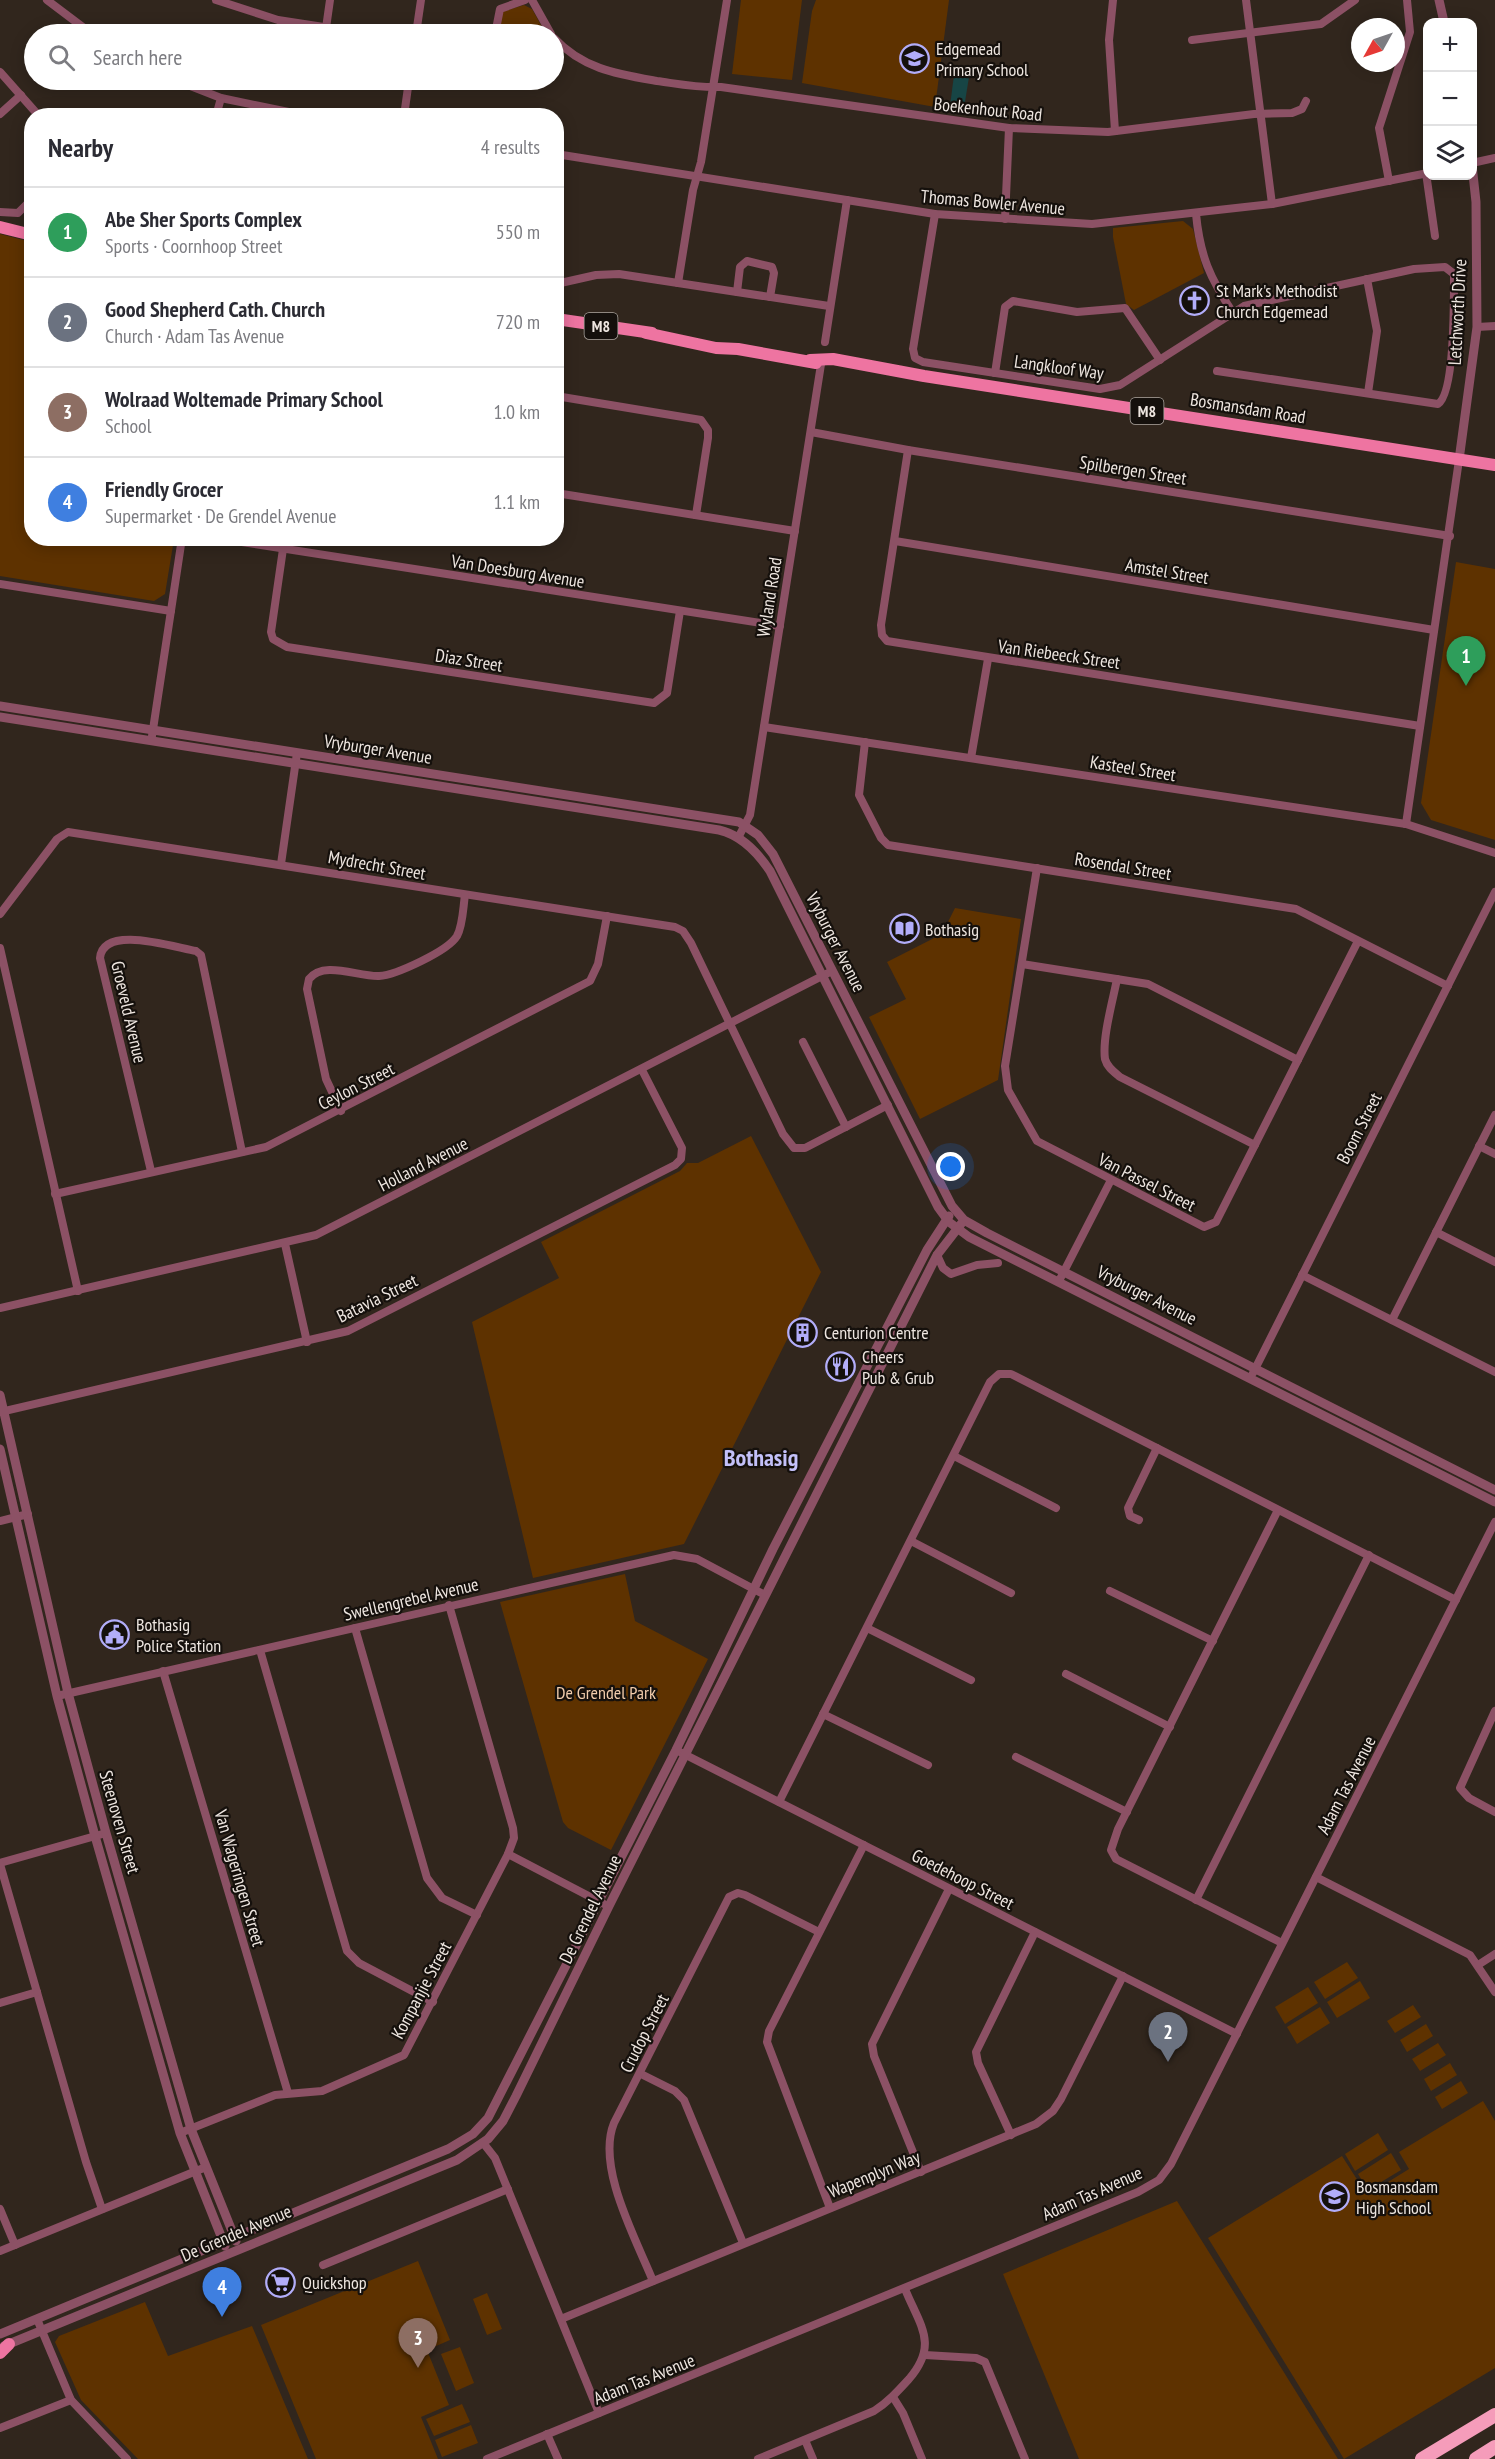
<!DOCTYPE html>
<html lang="en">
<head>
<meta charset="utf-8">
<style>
  body { margin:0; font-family:"PT Sans Narrow",sans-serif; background:#f7f7f7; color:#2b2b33 }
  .controls { position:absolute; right:18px; top:18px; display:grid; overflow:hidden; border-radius:12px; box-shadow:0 3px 15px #0003 }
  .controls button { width:54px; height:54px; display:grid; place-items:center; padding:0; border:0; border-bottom:2px solid #e1e1e2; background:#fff; color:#2b2b33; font:30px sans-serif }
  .compass { position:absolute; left:1351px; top:18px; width:54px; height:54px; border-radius:50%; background:#fff; box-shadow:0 3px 15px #0003; rotate:230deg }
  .you { position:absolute; left:951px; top:1167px; width:21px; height:21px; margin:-15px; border:4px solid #fff; border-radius:50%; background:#1a73e8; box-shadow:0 0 0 9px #1a73e833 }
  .badge { display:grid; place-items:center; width:39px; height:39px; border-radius:50%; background:#2563eb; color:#fff; font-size:20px; font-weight:700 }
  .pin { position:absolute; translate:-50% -50px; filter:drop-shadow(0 2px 3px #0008) }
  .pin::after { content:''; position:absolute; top:32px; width:21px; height:18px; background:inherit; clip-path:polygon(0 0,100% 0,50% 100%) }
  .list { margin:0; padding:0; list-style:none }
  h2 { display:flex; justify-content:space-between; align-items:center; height:78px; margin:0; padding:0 24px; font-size:26px }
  h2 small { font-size:20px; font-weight:400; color:#7c7c81 }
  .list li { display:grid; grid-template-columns:39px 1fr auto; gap:18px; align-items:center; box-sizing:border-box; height:90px; padding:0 24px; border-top:2px solid #e1e1e2 }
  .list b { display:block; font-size:22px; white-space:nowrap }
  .list p { margin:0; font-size:20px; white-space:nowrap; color:#7c7c81 }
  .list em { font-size:20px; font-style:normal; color:#7c7c81 }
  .icon { flex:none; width:33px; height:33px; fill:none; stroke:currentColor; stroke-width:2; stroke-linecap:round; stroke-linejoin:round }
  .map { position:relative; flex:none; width:1495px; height:2459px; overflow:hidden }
  .search { position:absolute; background:#fff; box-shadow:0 3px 15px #0003; left:24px; top:24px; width:540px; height:66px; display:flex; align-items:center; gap:15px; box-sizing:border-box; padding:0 21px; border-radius:33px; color:#7c7c81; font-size:22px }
  .panel { position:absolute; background:#fff; box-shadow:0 3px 15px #0003; left:24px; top:108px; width:540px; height:438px; border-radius:24px }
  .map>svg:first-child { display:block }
  .green { fill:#5e3200 }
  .water { fill:#174545 }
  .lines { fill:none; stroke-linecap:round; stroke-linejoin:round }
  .minor { stroke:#8c5165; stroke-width:8 }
  .tertiary { stroke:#8c5165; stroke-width:9 }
  .primary { stroke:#ee74a1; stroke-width:12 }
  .motorway { stroke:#f59cba; stroke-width:14 }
  .labels { text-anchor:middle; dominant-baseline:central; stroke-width:4.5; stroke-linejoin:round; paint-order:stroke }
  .shield { fill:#15100c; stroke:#ada6a0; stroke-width:1.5 }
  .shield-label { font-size:16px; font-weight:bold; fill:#eee6e0 }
  .poi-label { font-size:18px; fill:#eee6e0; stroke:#15100c; text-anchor:start }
  .street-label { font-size:18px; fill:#eee6e0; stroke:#15100c }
  .park-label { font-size:18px; fill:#f2ccab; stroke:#15100c }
  .district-label { font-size:24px; font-weight:bold; fill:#c3c0f9; stroke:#15100c }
</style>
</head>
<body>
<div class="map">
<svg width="1495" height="2459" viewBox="0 0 1495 2459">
  <rect width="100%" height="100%" fill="#31261d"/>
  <g class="green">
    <polygon points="741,0 802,0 792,80 732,74"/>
    <polygon points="816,0 949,0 935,107 802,83 812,11"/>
    <polygon points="524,5 532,9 546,34 498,34 502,12"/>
    <polygon points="1183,221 1193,229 1204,273 1134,310 1126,304 1113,237 1113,228"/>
    <polygon points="0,234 31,242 32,538 174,539 165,594 154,601 0,576"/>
    <polygon points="1456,562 1495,569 1495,840 1431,820 1421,803"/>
    <polygon points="955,908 1021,919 998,1080 920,1119 869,1017 906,999 887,962 942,934"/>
    <polygon points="751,1136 821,1272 684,1544 533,1578 472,1322 559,1278 541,1242 680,1171 687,1163 698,1163"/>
    <polygon points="625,1574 635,1621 708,1659 611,1850 568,1828 563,1822 500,1602"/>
    <polygon points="1347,1962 1358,1978 1325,1999 1314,1982"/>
    <polygon points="1360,1981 1370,1998 1337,2018 1327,2002"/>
    <polygon points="1308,1987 1318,2003 1285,2024 1275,2007"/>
    <polygon points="1413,2005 1421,2017 1395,2033 1387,2021"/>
    <polygon points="1320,2007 1330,2023 1297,2044 1287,2027"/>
    <polygon points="1426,2024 1433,2036 1407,2052 1400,2040"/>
    <polygon points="1438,2043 1446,2055 1420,2071 1412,2059"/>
    <polygon points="1450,2063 1457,2075 1431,2091 1424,2079"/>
    <polygon points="1461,2081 1468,2093 1442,2109 1435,2097"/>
    <polygon points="1483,2101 1495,2121 1495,2368 1344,2459 1208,2238 1342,2156 1367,2195 1409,2169 1399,2152"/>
    <polygon points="1378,2133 1388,2150 1355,2171 1345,2154"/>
    <polygon points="1391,2153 1401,2170 1368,2190 1358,2174"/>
    <polygon points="1177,2201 1338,2459 1079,2459 1003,2274"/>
    <polygon points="418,2261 450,2340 427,2350 449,2405 421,2417 438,2459 316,2459 261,2325"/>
    <polygon points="487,2293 502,2329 487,2335 473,2299"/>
    <polygon points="145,2302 168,2356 252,2326 308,2459 138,2459 81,2400 55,2342 59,2336"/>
    <polygon points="460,2347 474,2383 456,2391 441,2354"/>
    <polygon points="462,2404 470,2422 434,2436 426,2419"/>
    <polygon points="471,2425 478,2443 442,2457 435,2440"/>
  </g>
  <polygon class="water" points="954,75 969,77 964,108 950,106"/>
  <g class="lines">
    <g class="minor">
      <polyline points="47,0 92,34"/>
      <polyline points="216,0 278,20 369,34"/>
      <polyline points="532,0 551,34"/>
      <polyline points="1113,0 1109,40 1115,131"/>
      <polyline points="1246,0 1272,204"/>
      <polyline points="326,28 330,0"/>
      <polyline points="416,34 421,0"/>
      <polyline points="495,34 500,9 525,0"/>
      <path d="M554,38c29,31 63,36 103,43 22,3 42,7 64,6l288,41 99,4 146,-18 38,-1 10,-4 4,-8"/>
      <polyline points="1192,40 1321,24 1355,0"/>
      <polyline points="0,72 39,116"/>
      <polyline points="175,80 221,98 308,116"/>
      <polyline points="0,114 21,95"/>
      <polyline points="216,116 221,98"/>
      <polyline points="404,116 409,80"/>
      <polyline points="556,154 935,214 1092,224 1272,204 1428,173"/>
      <polyline points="1472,163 1495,158"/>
      <polyline points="1426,173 1435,236"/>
      <polyline points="1389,181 1379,128 1410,32 1407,0"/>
      <polyline points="0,212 18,213 32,199"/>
      <path d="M935,214l-22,135 2,9 8,4 177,27 20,-4 124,-79 170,-37 31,-2 9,7c0,22 1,119 -16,130l-221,-33"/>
      <path d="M1196,214c4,42 14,64 37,99"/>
      <polyline points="1005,219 1009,128"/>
      <polyline points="1367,279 1377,331 1368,393"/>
      <polyline points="678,283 693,190 701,162 727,0"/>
      <polyline points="556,284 596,275 619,274 829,306"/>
      <polyline points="737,292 740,267 747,261 772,267 774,273 770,297"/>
      <polyline points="1477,327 1495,326"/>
      <polyline points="825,342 847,200"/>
      <polyline points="995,373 1005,307 1013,301 1077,312 1125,308 1160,360"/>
      <polyline points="556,396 701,420 708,430 708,438 696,515"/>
      <polyline points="811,432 908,450 1450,536"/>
      <polyline points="908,450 881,625 882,635 887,641 1420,726"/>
      <polyline points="556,493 795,531"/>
      <polyline points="216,538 780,626"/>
      <polyline points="895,541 1434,630"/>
      <polyline points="283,549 271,632 273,639 287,647 654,703 667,693 680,611"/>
      <polyline points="0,584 171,611"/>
      <polyline points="764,727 1406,824 1495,853"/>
      <polyline points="152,736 182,538"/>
      <polyline points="865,742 859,795 881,838 888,845 1296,909 1448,986"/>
      <polyline points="971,758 988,659"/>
      <polyline points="1406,824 1459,460"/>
      <polyline points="738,838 750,815 822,358"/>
      <polyline points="281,864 297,753"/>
      <polyline points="1037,868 1005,1066 1008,1090 1037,1141 1204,1227 1216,1222 1358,941"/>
      <polyline points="0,914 57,839 68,832 675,927 683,931 691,943 783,1134 794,1148 805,1148 888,1105"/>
      <polyline points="0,948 78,1291"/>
      <polyline points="1022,964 1148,984 1298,1060"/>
      <path d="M1117,979c-4,21 -15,59 -12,80 2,8 9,13 15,18l135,68"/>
      <polyline points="803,1042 846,1127"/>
      <path d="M341,1111l-15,-32 -19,-90 2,-10c15,-19 49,-2 70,-3 17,-1 69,-25 78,-40 6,-11 6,-28 8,-41"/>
      <polyline points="1479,1146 1495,1154"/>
      <path d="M151,1171l-51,-213c3,-34 73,-11 96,-7l5,4 41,197"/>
      <polyline points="55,1194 266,1147 590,981 598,964 607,916"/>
      <polyline points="1436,1232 1495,1262"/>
      <polyline points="285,1244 307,1342"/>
      <polyline points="937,1255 943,1268 951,1274 977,1265 998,1263"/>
      <polyline points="1302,1275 1495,1372"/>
      <polyline points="1059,1281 1111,1180"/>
      <polyline points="0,1308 316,1235 832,971"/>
      <polyline points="1392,1320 1495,1115"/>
      <polyline points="1253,1373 1495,892"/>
      <polyline points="0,1412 348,1331 675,1165 681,1159 682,1148 642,1070"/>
      <polyline points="954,1456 1056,1508"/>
      <polyline points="1278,1510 1118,1829 1111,1850 1116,1859 1282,1943"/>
      <polyline points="1139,1520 1130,1516 1128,1508 1157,1448"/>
      <polyline points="0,1521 28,1514"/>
      <polyline points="911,1541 1011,1593"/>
      <polyline points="1110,1591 1213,1641"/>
      <polyline points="449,1605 513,1828 514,1838 508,1854 604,1904"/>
      <polyline points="355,1628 427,1878 442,1898 477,1915"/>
      <polyline points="867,1628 971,1680"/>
      <polyline points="260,1650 347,1951 359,1963 433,2002"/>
      <polyline points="163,1671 288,2093"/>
      <polyline points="1066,1674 1170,1727"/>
      <polyline points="57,1696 674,1555 697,1559 765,1595"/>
      <polyline points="1495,1711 1460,1788 1469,1798 1495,1812"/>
      <polyline points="823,1714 928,1765"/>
      <polyline points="676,1750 1237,2034"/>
      <polyline points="1016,1757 1127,1812"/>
      <polyline points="779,1802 990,1382 999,1374 1011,1374 1456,1600"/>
      <polyline points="0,1863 106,1833"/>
      <polyline points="0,1864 86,2162 102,2209"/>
      <polyline points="1316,1877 1470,1955 1495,1992"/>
      <polyline points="1196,1900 1369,1555"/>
      <polyline points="1478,1965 1495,1954"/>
      <polyline points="0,2003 37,1992"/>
      <polyline points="641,2074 675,2091 684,2100 743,2243"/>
      <polyline points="180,2133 275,2095 322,2091 404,2055 508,1854"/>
      <polyline points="1011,2135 978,2063 976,2052 1035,1932"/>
      <polyline points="484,2144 495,2158 599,2413"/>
      <polyline points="921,2172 874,2056 872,2044 949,1889"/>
      <polyline points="830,2208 767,2042 769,2031 864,1845"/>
      <polyline points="0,2209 15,2245"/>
      <polyline points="0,2251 206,2167"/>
      <polyline points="323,2265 508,2189"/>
      <path d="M653,2281c-17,-42 -57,-114 -39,-158l115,-226 9,-4 7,2 74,37"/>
      <polyline points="37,2319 71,2400 127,2459"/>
      <polyline points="561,2319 1036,2124 1053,2111 1061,2099 1123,1976"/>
      <polyline points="925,2355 976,2358 985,2362 1025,2459"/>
      <polyline points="893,2397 903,2413 922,2459"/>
      <polyline points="0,2428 71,2400"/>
      <polyline points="547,2434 558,2459"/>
      <polyline points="805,2440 813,2459"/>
      <polyline points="487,2459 1138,2192 1159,2180 1171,2164 1495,1522"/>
      <path d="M758,2459l116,-48c14,-9 24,-20 35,-32 30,-35 11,-53 -4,-90"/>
    </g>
    <g class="tertiary">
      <polyline points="1439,0 1444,22"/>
      <polyline points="1459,460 1477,327 1476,202 1472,165"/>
      <polyline points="0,706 739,822 758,835 773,854 952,1206 964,1220 987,1233 1495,1490"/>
      <path d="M0,717l719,113c22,5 39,23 51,41l168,336 11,15 20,15 526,265"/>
      <polyline points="0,1395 68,1693 106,1833 191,2129 236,2241"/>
      <polyline points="0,1449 57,1696 95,1836 180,2133 225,2246"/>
      <polyline points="0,2334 448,2149 473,2134 488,2118 676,1750 773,1549 927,1250 949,1216"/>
      <polyline points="4,2346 457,2160 488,2139 503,2121 516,2096 609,1906 937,1255 961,1224"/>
    </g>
    <g class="primary">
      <polyline points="0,227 32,235"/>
      <polyline points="556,319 652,333"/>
      <polyline points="646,333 716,348 738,349 816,363"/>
      <polyline points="810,360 833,359 924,376 1495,465"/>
      <polyline points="0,2353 9,2344"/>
    </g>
    <g class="motorway">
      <polyline points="1422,2459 1495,2415"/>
      <polyline points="1476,2459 1495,2447"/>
    </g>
  </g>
  <defs>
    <symbol id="school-ring" viewBox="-11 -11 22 22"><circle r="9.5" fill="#15100c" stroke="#b2adf9" stroke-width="1.5"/><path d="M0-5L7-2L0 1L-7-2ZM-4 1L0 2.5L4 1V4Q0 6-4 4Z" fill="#b2adf9"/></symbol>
    <symbol id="church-ring" viewBox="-11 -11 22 22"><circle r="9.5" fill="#15100c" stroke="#b2adf9" stroke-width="1.5"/><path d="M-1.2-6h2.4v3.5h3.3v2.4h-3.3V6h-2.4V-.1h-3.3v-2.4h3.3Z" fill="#b2adf9"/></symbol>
    <symbol id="library-ring" viewBox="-11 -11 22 22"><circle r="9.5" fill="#15100c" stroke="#b2adf9" stroke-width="1.5"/><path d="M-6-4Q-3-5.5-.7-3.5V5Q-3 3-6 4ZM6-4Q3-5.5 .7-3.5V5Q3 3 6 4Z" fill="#b2adf9"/></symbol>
    <symbol id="building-ring" viewBox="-11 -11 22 22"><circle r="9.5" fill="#15100c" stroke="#b2adf9" stroke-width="1.5"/><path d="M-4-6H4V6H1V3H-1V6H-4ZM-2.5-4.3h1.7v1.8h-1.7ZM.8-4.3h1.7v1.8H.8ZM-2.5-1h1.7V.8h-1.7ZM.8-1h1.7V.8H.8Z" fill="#b2adf9"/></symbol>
    <symbol id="restaurant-ring" viewBox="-11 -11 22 22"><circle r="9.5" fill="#15100c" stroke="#b2adf9" stroke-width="1.5"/><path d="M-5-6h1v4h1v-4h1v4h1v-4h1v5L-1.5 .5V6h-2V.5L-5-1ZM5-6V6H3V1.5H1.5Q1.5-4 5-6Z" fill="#b2adf9"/></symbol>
    <symbol id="civic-ring" viewBox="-11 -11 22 22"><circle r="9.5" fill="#15100c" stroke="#b2adf9" stroke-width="1.5"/><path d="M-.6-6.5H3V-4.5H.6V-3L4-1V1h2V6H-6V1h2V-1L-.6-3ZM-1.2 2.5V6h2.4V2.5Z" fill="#b2adf9"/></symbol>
    <symbol id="supermarket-ring" viewBox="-11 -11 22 22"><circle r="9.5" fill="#15100c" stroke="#b2adf9" stroke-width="1.5"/><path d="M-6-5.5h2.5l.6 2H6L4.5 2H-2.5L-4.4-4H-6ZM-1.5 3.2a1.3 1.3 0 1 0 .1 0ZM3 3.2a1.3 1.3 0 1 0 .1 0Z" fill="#b2adf9"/></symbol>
  </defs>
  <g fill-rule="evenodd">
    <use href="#school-ring" x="898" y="42" width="33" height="33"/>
    <use href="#church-ring" x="1178" y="284" width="33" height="33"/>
    <use href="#library-ring" x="888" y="912" width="33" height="33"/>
    <use href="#building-ring" x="786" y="1316" width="33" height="33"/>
    <use href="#restaurant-ring" x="824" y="1350" width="33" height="33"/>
    <use href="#civic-ring" x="98" y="1618" width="33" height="33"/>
    <use href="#school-ring" x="1318" y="2180" width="33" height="33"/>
    <use href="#supermarket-ring" x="264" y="2266" width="33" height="33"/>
  </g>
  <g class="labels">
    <g class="shield">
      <rect x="584.5" y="313" width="33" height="26" rx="4.5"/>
      <rect x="1130.5" y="398" width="33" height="26" rx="4.5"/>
    </g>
    <g class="shield-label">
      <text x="601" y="326">M8</text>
      <text x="1147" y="411">M8</text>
    </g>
    <g class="poi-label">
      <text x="936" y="48">Edgemead<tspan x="936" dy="21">Primary School</tspan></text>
      <text x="1216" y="290">St Mark's Methodist<tspan x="1216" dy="21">Church Edgemead</tspan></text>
      <text x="925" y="929">Bothasig</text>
      <text x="824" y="1332">Centurion Centre</text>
      <text x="862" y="1356">Cheers<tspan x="862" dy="21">Pub &amp; Grub</tspan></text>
      <text x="136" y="1624">Bothasig<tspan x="136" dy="21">Police Station</tspan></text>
      <text x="1356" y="2186">Bosmansdam<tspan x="1356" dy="21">High School</tspan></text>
      <text x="302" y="2282">Quickshop</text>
    </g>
    <g class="street-label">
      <text transform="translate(988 109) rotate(6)">Boekenhout Road</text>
      <text transform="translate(993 202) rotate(5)">Thomas Bowler Avenue</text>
      <text transform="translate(1457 312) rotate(-87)">Letchworth Drive</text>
      <text transform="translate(1059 367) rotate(8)">Langkloof Way</text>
      <text transform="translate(1248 408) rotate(9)">Bosmansdam Road</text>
      <text transform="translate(1133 470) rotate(9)">Spilbergen Street</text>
      <text transform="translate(518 571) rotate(9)">Van Doesburg Avenue</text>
      <text transform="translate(1167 571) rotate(9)">Amstel Street</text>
      <text transform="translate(769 597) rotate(-81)">Wyland Road</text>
      <text transform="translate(1059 654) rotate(8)">Van Riebeeck Street</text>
      <text transform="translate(469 660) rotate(9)">Diaz Street</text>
      <text transform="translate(378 749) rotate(9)">Vryburger Avenue</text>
      <text transform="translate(1133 768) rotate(9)">Kasteel Street</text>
      <text transform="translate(377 865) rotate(10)">Mydrecht Street</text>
      <text transform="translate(1123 866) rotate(9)">Rosendal Street</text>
      <text transform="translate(836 942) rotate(63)">Vryburger Avenue</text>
      <text transform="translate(129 1012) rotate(77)">Groeveld Avenue</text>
      <text transform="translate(356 1086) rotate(-27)">Ceylon Street</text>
      <text transform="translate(1359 1128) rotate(-63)">Boom Street</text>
      <text transform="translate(423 1164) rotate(-27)">Holland Avenue</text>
      <text transform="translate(1147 1182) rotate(27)">Van Passel Street</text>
      <text transform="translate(1147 1295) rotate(27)">Vryburger Avenue</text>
      <text transform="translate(377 1298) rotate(-26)">Batavia Street</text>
      <text transform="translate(411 1599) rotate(-13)">Swellengrebel Avenue</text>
      <text transform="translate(1346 1785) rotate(-63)">Adam Tas Avenue</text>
      <text transform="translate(120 1822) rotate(74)">Steenoven Street</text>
      <text transform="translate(240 1878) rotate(74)">Van Wageringen Street</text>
      <text transform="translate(963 1879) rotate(27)">Goedehoop Street</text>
      <text transform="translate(590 1909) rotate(-64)">De Grendel Avenue</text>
      <text transform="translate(421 1990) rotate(-62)">Kompanjie Street</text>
      <text transform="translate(644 2033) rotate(-63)">Crudop Street</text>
      <text transform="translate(874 2174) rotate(-22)">Wapenplyn Way</text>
      <text transform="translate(1092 2193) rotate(-24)">Adam Tas Avenue</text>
      <text transform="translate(236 2233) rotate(-23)">De Grendel Avenue</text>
      <text transform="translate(644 2379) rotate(-22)">Adam Tas Avenue</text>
    </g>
    <g class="park-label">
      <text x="606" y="1692">De Grendel Park</text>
    </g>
    <g class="district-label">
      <text x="761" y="1457">Bothasig</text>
    </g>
  </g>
</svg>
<div class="controls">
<button>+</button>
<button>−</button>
<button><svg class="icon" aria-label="layers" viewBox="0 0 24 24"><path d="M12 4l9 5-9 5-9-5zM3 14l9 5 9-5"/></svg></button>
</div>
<svg class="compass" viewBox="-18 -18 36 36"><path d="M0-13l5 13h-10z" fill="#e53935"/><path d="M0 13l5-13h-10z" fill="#7c7c81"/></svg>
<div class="you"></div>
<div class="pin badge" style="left:1466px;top:686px;background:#2e9e5b">1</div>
<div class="pin badge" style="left:1168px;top:2062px;background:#6b7280">2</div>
<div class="pin badge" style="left:418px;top:2368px;background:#8d6e63">3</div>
<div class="pin badge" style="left:222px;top:2317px;background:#3f7fe0">4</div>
<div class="search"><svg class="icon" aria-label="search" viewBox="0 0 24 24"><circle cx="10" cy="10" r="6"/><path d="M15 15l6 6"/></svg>Search here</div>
<section class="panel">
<h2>Nearby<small>4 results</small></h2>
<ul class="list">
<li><span class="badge" style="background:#2e9e5b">1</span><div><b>Abe Sher Sports Complex</b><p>Sports · Coornhoop Street</p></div><em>550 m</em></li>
<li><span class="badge" style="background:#6b7280">2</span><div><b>Good Shepherd Cath. Church</b><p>Church · Adam Tas Avenue</p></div><em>720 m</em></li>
<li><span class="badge" style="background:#8d6e63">3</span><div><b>Wolraad Woltemade Primary School</b><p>School</p></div><em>1.0 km</em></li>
<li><span class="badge" style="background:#3f7fe0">4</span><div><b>Friendly Grocer</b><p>Supermarket · De Grendel Avenue</p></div><em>1.1 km</em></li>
</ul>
</section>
</div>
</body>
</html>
